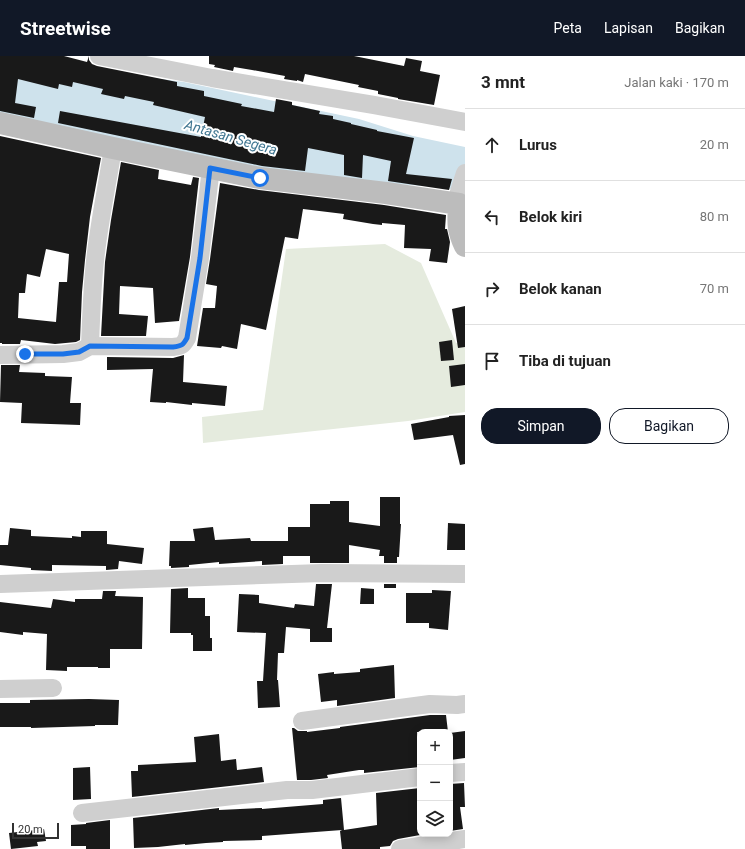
<!DOCTYPE html>
<html lang="id">
<head>
<meta charset="utf-8">
<style>
  body { margin:0; font-family:Roboto,sans-serif; background:#f2f2f2; color:#222 }
  .controls { position:absolute; right:12px; bottom:12px; display:grid; overflow:hidden; border-radius:8px; box-shadow:0 2px 10px #0003 }
  .controls button { width:36px; height:36px; display:grid; place-items:center; padding:0; border:0; border-bottom:1px solid #e0e0e0; background:#fff; color:#222; font:20px sans-serif }
  .scale { position:absolute; left:12px; bottom:10px; width:47px; box-sizing:border-box; padding-left:4px; border:2px solid #323232; border-top:0; font-size:11px; line-height:14px; white-space:nowrap; color:#323232; -webkit-text-stroke:3px #fff; paint-order:stroke }
  .stop { position:absolute; width:12px; height:12px; margin:-9px; border:3px solid #1a73e8; border-radius:50%; background:#fff }
  .stop.end { background:#1a73e8; border-color:#fff; box-shadow:0 1px 4px #0008 }
  .list { margin:0; padding:0; list-style:none }
  h2 { display:flex; justify-content:space-between; align-items:center; height:52px; margin:0; padding:0 16px; font-size:17px }
  h2 small { font-size:13px; font-weight:400; color:#767676 }
  .list li { display:grid; grid-template-columns:26px 1fr auto; gap:12px; align-items:center; box-sizing:border-box; height:72px; padding:0 16px; border-top:1px solid #e0e0e0 }
  .list b { display:block; font-size:15px; white-space:nowrap }
  .list em { font-size:13px; font-style:normal; color:#767676 }
  .actions { display:flex; gap:8px; padding:12px 16px }
  .actions a { flex:1; padding:9px 0; border:1px solid #111827; border-radius:16px; text-align:center; font-size:14px; color:#111827 }
  .actions .main { background:#111827; color:#fff }
  .icon { flex:none; width:22px; height:22px; fill:none; stroke:currentColor; stroke-width:2; stroke-linecap:round; stroke-linejoin:round }
  .map { position:relative; flex:none; width:465px; height:793px; overflow:hidden }
  header { display:flex; align-items:center; gap:24px; box-sizing:border-box; height:56px; padding:0 20px; background:#111827; color:#fff }
  header strong { font-size:19px }
  nav { display:flex; gap:22px; margin-inline-start:auto; font-size:14px }
  main { display:flex }
  aside { flex:1; background:#fff }
  .map>svg:first-child { display:block }
  .green { fill:#e5ebde }
  .water { fill:#cee2ec }
  .building { fill:#191919; fill-rule:evenodd }
  .lines { fill:none; stroke-linecap:round; stroke-linejoin:round }
  .street { stroke:#cfcfcf; stroke-width:18 }
  .secondary { stroke:#bcbcbc; stroke-width:22 }
  .route { stroke:#1a73e8; stroke-width:5 }
  .labels { text-anchor:middle; dominant-baseline:central; stroke-width:4; stroke-linejoin:round; paint-order:stroke }
  .water-label { font-size:14px; font-style:italic; fill:#417792; stroke:#fff }
</style>
</head>
<body>
<header>
<strong>Streetwise</strong>
<nav><a>Peta</a><a>Lapisan</a><a>Bagikan</a></nav>
</header>
<main>
<div class="map">
<svg width="465" height="793" viewBox="0 0 465 793">
  <rect width="100%" height="100%" fill="#fff"/>
  <polygon class="green" points="385,188 421,207 456,287 465,288 465,356 408,365 203,387 202,361 263,354 286,193"/>
  <polygon class="water" points="0,0 69,11 184,26 359,63 413,80 465,91 465,135 438,131 324,123 0,64"/>
  <g class="building">
    <polygon points="0,0 64,0 87,6 89,0 89,4 92,8 97,10 177,26 177,30 204,35 204,40 242,48 241,50 274,56 276,43 292,46 292,49 320,55 319,58 333,60 333,63 351,67 351,68 377,74 377,75 414,82 406,118 452,123 449,134 388,125 391,105 363,99 362,122 344,119 344,99 308,92 305,115 262,110 58,67 60,55 201,81 205,61 153,49 154,46 125,40 124,43 101,38 103,33 73,26 72,31 59,28 58,33 18,23 15,47 36,51 34,62 0,55"/>
    <polygon points="209,0 354,0 404,10 406,2 422,5 420,15 440,19 434,49 398,43 398,42 378,38 378,35 358,31 359,29 305,18 303,26 297,24 297,25 284,23 285,20 252,14 234,11 233,15 214,11 215,9 209,8"/>
    <path d="M0,80l101,22 -11,59 -5,43 -3,32 -2,48 -4,2 -21,2 -34,-4 -1,4h-18v-1h-2zM46,193l23,5 -2,28h-8l-3,40 -38,-4 1,-25h6l2,-19 13,3z"/>
    <polygon points="121,106 159,114 158,123 191,129 193,121 199,122 190,201 179,265 155,267 153,232 120,230 119,258 148,260 146,280 101,280 105,206 111,164"/>
    <polygon points="220,127 259,134 384,149 446,159 445,173 447,173 450,186 447,207 429,205 431,193 404,192 405,169 382,167 382,169 373,168 343,163 344,158 303,153 298,183 285,181 266,274 241,268 237,293 222,290 221,292 197,290 203,252 215,252 217,230 206,228 210,203"/>
    <polygon points="465,250 465,291 458,292 452,253"/>
    <polygon points="452,284 454,304 441,305 439,286"/>
    <polygon points="184,299 183,326 227,330 225,350 192,347 192,349 166,346 166,347 150,346 153,313 107,314 107,301 173,302"/>
    <polygon points="465,308 465,329 451,331 449,310"/>
    <polygon points="1,309 20,309 19,316 45,317 45,320 72,321 70,347 81,347 80,369 21,367 22,347 0,346"/>
    <polygon points="465,359 465,408 460,409 453,379 414,384 411,368 449,361 449,360"/>
    <polygon points="380,441 400,441 400,468 401,468 399,501 397,501 397,507 384,507 384,500 379,500 380,494 349,489 349,507 310,507 310,500 283,500 283,508 262,509 262,505 219,508 219,506 189,509 189,511 171,512 171,510 169,510 170,485 195,485 193,473 213,471 215,484 250,482 251,485 288,485 288,471 310,471 310,448 330,448 330,445 349,445 349,466 380,470"/>
    <polygon points="448,467 465,468 465,494 447,494"/>
    <polygon points="10,472 31,474 31,480 72,482 72,480 81,481 81,475 107,475 107,488 144,492 142,508 119,505 118,513 106,514 106,510 52,509 52,515 31,514 31,512 0,509 0,489 8,489"/>
    <polygon points="316,528 332,528 327,572 332,572 332,586 310,586 310,573 286,571 284,597 278,597 277,624 278,624 280,651 258,652 257,625 263,625 266,577 237,576 239,538 259,539 259,547 294,552 295,548 314,550"/>
    <rect x="384" y="528" width="12" height="4"/>
    <polygon points="188,532 188,542 205,542 205,560 210,560 210,582 212,582 212,595 193,595 193,579 191,579 191,577 170,577 171,533"/>
    <polygon points="361,532 374,533 374,548 360,548"/>
    <polygon points="432,534 451,535 448,574 429,572 429,567 406,567 406,537 432,537"/>
    <polygon points="103,535 116,535 115,540 143,541 142,593 110,593 110,612 98,612 98,611 67,611 67,615 46,614 47,578 23,576 23,579 0,576 0,546 51,552 53,543 75,546 75,543 102,543"/>
    <polygon points="394,609 395,642 337,650 337,644 321,646 318,618 334,616 334,618 360,616 360,613"/>
    <polygon points="89,643 119,644 118,669 95,669 95,670 31,672 31,671 0,671 0,647 30,647 30,644"/>
    <polygon points="430,659 446,659 448,676 417,676 420,711 364,717 364,714 359,714 327,719 328,722 311,724 297,724 292,672 294,672 298,675 307,675 307,676 340,672 340,671"/>
    <polygon points="465,675 465,702 450,704 450,677"/>
    <polygon points="219,678 221,705 236,703 237,714 262,711 264,726 132,741 131,715 138,715 138,709 196,706 194,681"/>
    <polygon points="90,711 91,743 73,744 73,712"/>
    <polygon points="464,727 465,751 460,751 463,773 450,775 450,728"/>
    <polygon points="420,732 420,779 398,783 393,785 390,790 380,791 380,793 342,793 340,775 342,774 262,780 262,784 223,785 223,786 206,787 185,789 185,788 158,791 134,792 133,762 219,752 219,754 262,752 262,753 323,748 323,744 341,742 344,774 377,769 376,737"/>
    <polygon points="110,764 110,793 86,793 86,790 71,790 71,769 86,768 86,767"/>
    <polygon points="44,773 46,785 37,786 38,790 11,793 9,777"/>
  </g>
  <g class="lines">
    <g class="street">
      <polyline points="99,0 212,22 374,49 465,66"/>
      <polyline points="459,148 458,139 465,117"/>
      <path d="M90,290c1,-28 2,-57 5,-85 4,-38 12,-75 18,-113"/>
      <path d="M0,299l63,-1 16,-2 11,-6 83,1c9,-1 10,-2 14,-9l13,-80 11,-90"/>
      <polyline points="0,528 322,517 465,518"/>
      <polyline points="0,633 53,632"/>
      <polyline points="302,665 430,648 457,649 465,648"/>
      <polyline points="450,717 465,716"/>
      <polyline points="82,757 287,734 312,734 420,721"/>
      <polyline points="400,793 465,783"/>
    </g>
    <path class="secondary" d="M0,67l113,25 147,30 126,15 73,11c-1,18 -2,25 6,42"/>
  </g>
  <g class="lines">
    <path class="route" d="M25,298h38l16,-2 11,-6 83,1c9,-1 10,-2 14,-9l13,-80 10,-90 50,10"/>
  </g>
  <g class="labels">
    <g class="water-label">
      <text transform="translate(231 81) rotate(16)">Antasan Segera</text>
    </g>
  </g>
</svg>
<div class="controls">
<button>+</button>
<button>−</button>
<button><svg class="icon" aria-label="layers" viewBox="0 0 24 24"><path d="M12 4l9 5-9 5-9-5zM3 14l9 5 9-5"/></svg></button>
</div>
<div class="scale">20 m</div>
<div class="stop" style="left:260px;top:122px"></div>
<div class="stop end" style="left:25px;top:298px"></div>
</div>
<aside>
<h2>3 mnt<small>Jalan kaki · 170 m</small></h2>
<ul class="list">
<li><svg class="icon" aria-label="ahead" viewBox="0 0 24 24"><path d="M12 20V5M6 11l6-6 6 6"/></svg><div><b>Lurus</b></div><em>20 m</em></li>
<li><svg class="icon" aria-label="left" viewBox="0 0 24 24"><path d="M17 20v-9H6M10 6l-5 5 5 5"/></svg><div><b>Belok kiri</b></div><em>80 m</em></li>
<li><svg class="icon" aria-label="right" viewBox="0 0 24 24"><path d="M7 20v-9h11M14 6l5 5-5 5"/></svg><div><b>Belok kanan</b></div><em>70 m</em></li>
<li><svg class="icon" aria-label="arrive" viewBox="0 0 24 24"><path d="M6 21V4h12l-3 4 3 4H6"/></svg><div><b>Tiba di tujuan</b></div></li>
</ul>
<div class="actions"><a class="main">Simpan</a><a>Bagikan</a></div>
</aside>
</main>
</body>
</html>
